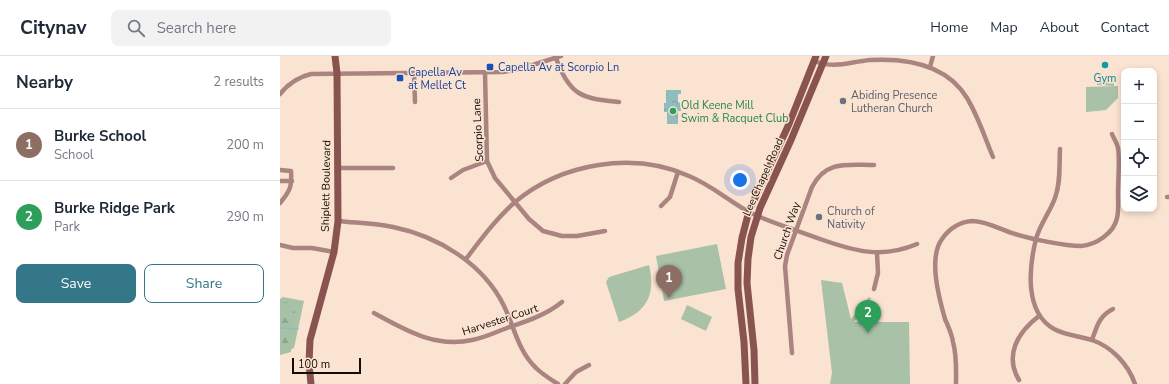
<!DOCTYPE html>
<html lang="en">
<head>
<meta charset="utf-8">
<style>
  body { margin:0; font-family:"Nunito Sans",sans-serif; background:#f2f2f3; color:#1f2937 }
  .controls { position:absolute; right:12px; top:12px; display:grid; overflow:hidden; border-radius:8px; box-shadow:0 2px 6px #0003 }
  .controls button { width:36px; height:36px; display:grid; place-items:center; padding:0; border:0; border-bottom:1px solid #e0e1e3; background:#fff; color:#1f2937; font:20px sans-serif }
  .scale { position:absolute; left:12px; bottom:10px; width:69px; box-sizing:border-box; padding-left:4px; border:2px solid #130b06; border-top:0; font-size:11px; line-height:14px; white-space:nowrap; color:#130b06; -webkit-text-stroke:3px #fbe3d2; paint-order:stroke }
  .you { position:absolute; left:460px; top:124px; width:14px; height:14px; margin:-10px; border:3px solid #fff; border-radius:50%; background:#1a73e8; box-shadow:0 0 0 6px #1a73e833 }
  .badge { display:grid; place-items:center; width:26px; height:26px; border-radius:50%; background:#347788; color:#fff; font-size:13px; font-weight:700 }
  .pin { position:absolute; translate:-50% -33px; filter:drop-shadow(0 1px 2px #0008) }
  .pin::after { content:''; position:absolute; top:21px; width:14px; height:12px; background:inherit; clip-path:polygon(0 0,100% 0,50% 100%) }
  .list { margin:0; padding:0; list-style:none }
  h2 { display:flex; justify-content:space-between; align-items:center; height:52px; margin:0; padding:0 16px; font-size:17px }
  h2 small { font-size:13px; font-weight:400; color:#747a83 }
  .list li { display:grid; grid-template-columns:26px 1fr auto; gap:12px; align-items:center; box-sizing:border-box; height:72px; padding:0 16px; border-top:1px solid #e0e1e3 }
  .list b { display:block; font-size:15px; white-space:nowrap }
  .list p { margin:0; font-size:13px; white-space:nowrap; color:#747a83 }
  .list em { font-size:13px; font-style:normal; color:#747a83 }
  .actions { display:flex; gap:8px; padding:12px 16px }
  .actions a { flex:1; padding:9px 0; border:1px solid #347788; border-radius:8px; text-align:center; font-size:14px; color:#347788 }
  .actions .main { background:#347788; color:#fff }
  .icon { flex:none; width:22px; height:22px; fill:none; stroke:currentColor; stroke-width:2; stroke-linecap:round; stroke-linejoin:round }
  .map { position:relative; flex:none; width:889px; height:328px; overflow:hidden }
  header { display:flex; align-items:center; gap:24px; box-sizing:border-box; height:56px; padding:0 20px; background:#fff; border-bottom:1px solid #e0e1e3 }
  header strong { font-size:19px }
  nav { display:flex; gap:22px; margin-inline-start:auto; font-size:14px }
  .search { width:280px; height:36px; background:#f2f2f3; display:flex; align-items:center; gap:10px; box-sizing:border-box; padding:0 14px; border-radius:8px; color:#747a83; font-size:15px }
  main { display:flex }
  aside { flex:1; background:#fff }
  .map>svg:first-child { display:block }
  .green { fill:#a8c1a7 }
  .forest { fill:url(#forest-firs) }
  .water { fill:url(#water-ripples) }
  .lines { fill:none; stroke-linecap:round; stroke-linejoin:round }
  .stream { stroke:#90bcbe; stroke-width:1.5 }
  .street { stroke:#aa8480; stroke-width:4.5 }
  .secondary { stroke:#89544f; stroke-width:7 }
  .culture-dot { fill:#0f9aa8; stroke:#fbe3d2; stroke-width:1.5 }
  .transit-dot { fill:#1a4fb4; stroke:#fbe3d2; stroke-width:1.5 }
  .worship-dot { fill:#6b7280; stroke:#fbe3d2; stroke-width:1.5 }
  .leisure-dot { fill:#2e9e5b; stroke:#fbe3d2; stroke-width:1.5 }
  .labels { text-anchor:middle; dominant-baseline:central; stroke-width:3; stroke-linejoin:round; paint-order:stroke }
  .transit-label { font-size:11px; fill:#164399; stroke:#fbe3d2; text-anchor:start }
  .culture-label { font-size:11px; fill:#0d838f; stroke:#fbe3d2 }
  .worship-label { font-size:11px; fill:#5b616d; stroke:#fbe3d2; text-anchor:start }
  .leisure-label { font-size:11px; fill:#27864d; stroke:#fbe3d2; text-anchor:start }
  .street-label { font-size:11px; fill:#130b06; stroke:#fbe3d2 }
</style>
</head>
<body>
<header>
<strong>Citynav</strong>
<div class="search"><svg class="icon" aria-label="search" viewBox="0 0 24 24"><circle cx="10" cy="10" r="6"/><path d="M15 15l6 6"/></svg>Search here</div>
<nav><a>Home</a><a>Map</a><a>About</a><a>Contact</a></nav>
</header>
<main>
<aside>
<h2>Nearby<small>2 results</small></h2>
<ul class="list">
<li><span class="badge" style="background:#8d6e63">1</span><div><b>Burke School</b><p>School</p></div><em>200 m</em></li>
<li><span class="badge" style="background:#2e9e5b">2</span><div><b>Burke Ridge Park</b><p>Park</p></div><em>290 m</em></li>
</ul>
<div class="actions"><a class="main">Save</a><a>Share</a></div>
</aside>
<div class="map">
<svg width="889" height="328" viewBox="0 0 889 328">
  <defs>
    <pattern id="forest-firs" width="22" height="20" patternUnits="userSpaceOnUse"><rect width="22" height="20" fill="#a7c1a6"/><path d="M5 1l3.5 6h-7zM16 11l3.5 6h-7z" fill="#8fa48d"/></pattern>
    <pattern id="water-ripples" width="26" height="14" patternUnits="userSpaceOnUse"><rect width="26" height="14" fill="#90bcbe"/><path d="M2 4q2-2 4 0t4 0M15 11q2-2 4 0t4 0" fill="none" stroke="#7ba0a2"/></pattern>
  </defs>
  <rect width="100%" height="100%" fill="#fbe3d2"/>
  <g class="green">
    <polygon points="817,22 834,22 834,30 817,29"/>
    <polygon points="838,30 838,42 826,54 806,56 806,31"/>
    <polygon points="437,188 446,233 384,245 376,200"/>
    <path d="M369,209c7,29 -2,47 -30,57l-13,-40 3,-5z"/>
    <polygon points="541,224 562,227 571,263 589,241 591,242 574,266 629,266 630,328 550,328 552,317"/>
    <polygon points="3,241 24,245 14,292 0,297 0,243"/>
    <polygon points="407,249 432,261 426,275 401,263"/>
  </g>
  <polygon class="forest" points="7,246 15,256 11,296 0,299 0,247"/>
  <polygon class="water" points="386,34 401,34 401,38 398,38 398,46 400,47 401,55 398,55 398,68 387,68 387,56 384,56 384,47 386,47"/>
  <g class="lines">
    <polyline class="stream" points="0,272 18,273"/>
    <g class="street">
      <path d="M276,2c13,37 26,41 63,44"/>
      <path d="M534,5c22,8 34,1 56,-1 37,-2 77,5 97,38 11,18 18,40 26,59"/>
      <polyline points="650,11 653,0"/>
      <polyline points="134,17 135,46"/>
      <polyline points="205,17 207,105 215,122 249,163 263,175 282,180 297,180 325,175"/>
      <path d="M0,38c8,-10 18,-17 31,-20l192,-2 17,-3 41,-13"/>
      <path d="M780,93c-1,16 1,33 -5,49 -5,14 -15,26 -19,41 -7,28 -12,73 18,90 11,6 25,7 38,11 20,7 36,24 43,44"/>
      <polyline points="58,112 113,112"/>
      <path d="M0,114l11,1c1,16 -1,20 -11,32"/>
      <polyline points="171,122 183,114 207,105"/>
      <polyline points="0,125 12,125"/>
      <polyline points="887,141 889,141"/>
      <polyline points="381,150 390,141 398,116"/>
      <path d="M58,165c18,2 37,2 55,6 44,9 90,36 111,79 10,20 14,45 32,62 6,6 14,11 22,16"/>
      <polyline points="0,189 13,192 32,192 54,196"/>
      <path d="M186,203c15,-20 30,-40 49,-57 47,-39 118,-51 174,-26 22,9 40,25 60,36 22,11 48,18 71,27 34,12 62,20 97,5"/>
      <polyline points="594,233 598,217 597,197"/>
      <path d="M94,257c32,17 60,35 98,27 12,-2 24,-8 35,-12 20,-7 39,-13 55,-26"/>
      <path d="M812,284c5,-14 7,-24 21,-31"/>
      <path d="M512,297l-7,-87 2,-11 25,-68c14,-27 36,-22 62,-22"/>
      <path d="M739,324c-15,-25 -1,-48 20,-64"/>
      <polyline points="285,328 296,316 309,309"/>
      <path d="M676,328c0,-14 1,-28 -3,-42 -1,-8 -5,-16 -8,-23 -6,-21 -17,-61 -3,-80 7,-10 18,-17 30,-18 15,0 29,9 43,13 17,5 49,12 66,12 15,-1 33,-13 36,-28 2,-8 1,-17 1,-24 0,-13 2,-35 0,-46 -1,-5 -4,-9 -6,-14"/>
    </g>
    <g class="secondary">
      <polyline points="31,328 29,307 30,284 54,196 58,165 57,17 55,0"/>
      <polyline points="466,328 464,286 458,233 458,207 462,182 469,155 509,68 536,0"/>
      <polyline points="475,328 474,294 467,227 468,203 471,181 480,152 511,84 546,0"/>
    </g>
  </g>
  <circle class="culture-dot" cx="825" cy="9" r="4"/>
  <g class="transit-dot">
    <rect x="206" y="7" width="8" height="8" rx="2"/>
    <rect x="116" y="18" width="8" height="8" rx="2"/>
  </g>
  <g class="worship-dot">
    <circle cx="563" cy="45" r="4"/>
    <circle cx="539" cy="161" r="4"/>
  </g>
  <circle class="leisure-dot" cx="393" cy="55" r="4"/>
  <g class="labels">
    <g class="transit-label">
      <text x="218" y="11">Capella Av at Scorpio Ln</text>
      <text x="128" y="16">Capella Av<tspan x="128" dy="13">at Mellet Ct</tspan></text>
    </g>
    <g class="culture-label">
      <text x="825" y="22">Gym</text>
    </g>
    <g class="worship-label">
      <text x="571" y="39">Abiding Presence<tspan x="571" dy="13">Lutheran Church</tspan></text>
      <text x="547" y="155">Church of<tspan x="547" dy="13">Nativity</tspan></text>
    </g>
    <g class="leisure-label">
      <text x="401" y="49">Old Keene Mill<tspan x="401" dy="13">Swim &amp; Racquet Club</tspan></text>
    </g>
    <g class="street-label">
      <text transform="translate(198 74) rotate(-93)">Scorpio Lane</text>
      <text transform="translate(483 121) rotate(-66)">Lee Chapel Road</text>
      <text transform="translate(46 130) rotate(-89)">Shiplett Boulevard</text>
      <text transform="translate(507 175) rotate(-71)">Church Way</text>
      <text transform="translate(220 264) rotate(-18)">Harvester Court</text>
    </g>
  </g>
</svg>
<div class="controls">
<button>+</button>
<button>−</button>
<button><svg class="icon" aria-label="locate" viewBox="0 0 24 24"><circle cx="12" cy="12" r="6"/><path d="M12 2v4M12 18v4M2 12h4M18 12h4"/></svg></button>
<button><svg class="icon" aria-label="layers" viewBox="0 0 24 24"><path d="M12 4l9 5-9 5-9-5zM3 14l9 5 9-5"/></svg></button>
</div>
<div class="scale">100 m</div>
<div class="you"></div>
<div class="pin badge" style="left:389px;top:242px;background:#8d6e63">1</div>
<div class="pin badge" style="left:588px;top:277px;background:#2e9e5b">2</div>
</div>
</main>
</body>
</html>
